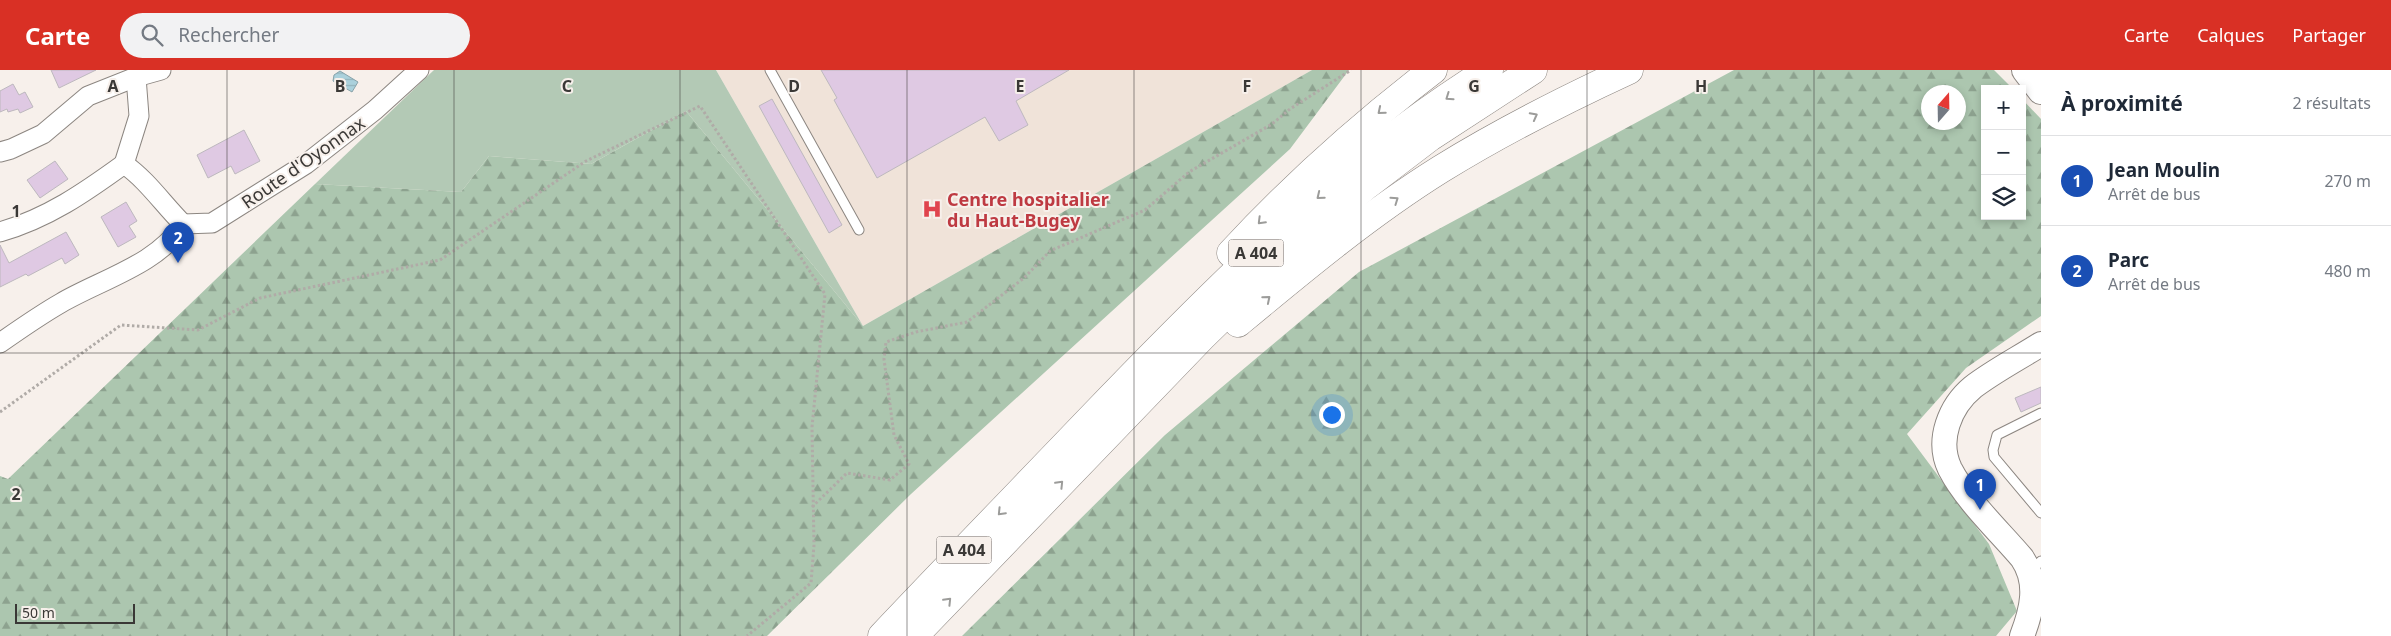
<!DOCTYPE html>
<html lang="fr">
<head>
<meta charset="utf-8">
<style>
  body { margin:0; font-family:"Noto Sans",sans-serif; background:#f2f2f3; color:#1f2937 }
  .controls { position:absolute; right:15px; top:15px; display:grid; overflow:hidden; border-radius:0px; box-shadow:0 2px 8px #0003 }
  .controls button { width:45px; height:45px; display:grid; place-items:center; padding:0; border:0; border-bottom:1px solid #e0e1e3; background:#fff; color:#1f2937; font:25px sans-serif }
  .compass { position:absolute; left:1921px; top:15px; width:45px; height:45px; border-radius:50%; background:#fff; box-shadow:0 2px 8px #0003; rotate:20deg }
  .scale { position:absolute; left:15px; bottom:12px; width:120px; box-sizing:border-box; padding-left:5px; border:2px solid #3a3836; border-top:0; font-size:14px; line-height:18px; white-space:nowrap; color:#3a3836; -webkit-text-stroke:4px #f7f0eb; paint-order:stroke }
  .you { position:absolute; left:1331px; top:344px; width:18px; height:18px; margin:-12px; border:4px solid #fff; border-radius:50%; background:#1a73e8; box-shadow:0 0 0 8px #1a73e833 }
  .badge { display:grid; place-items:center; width:32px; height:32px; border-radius:50%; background:#d93025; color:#fff; font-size:16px; font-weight:700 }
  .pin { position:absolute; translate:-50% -41px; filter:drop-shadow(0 1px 2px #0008) }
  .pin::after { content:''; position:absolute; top:26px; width:18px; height:15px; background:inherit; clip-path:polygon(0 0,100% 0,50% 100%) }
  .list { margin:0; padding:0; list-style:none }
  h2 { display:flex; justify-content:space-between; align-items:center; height:65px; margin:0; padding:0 20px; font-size:21px }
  h2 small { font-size:16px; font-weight:400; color:#747a83 }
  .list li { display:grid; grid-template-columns:32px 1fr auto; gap:15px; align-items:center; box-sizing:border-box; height:90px; padding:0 20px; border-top:1px solid #e0e1e3 }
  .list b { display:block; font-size:19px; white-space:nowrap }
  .list p { margin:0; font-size:16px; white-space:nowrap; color:#747a83 }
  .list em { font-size:16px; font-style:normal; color:#747a83 }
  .icon { flex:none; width:28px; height:28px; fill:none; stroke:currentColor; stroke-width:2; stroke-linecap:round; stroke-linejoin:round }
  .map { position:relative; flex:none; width:2041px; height:566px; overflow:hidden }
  header { display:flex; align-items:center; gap:30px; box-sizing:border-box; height:70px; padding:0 25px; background:#d93025; color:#fff }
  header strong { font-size:24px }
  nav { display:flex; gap:28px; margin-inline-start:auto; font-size:18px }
  .search { width:350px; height:45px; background:#f2f2f3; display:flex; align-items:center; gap:12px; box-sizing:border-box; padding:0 18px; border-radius:28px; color:#747a83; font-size:19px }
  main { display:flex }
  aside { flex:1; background:#fff }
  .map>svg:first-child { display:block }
  .built { fill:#f0e3d9 }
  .grass { fill:#b3c9b5 }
  .forest { fill:url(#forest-firs); fill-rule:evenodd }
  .water { fill:url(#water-rules); stroke:#89a3aa }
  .building { fill:#dfc9e3; stroke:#bdb8be }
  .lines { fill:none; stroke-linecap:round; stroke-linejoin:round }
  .service-casing { stroke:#8c8681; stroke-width:11 }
  .minor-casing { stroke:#8c8681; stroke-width:21 }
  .tertiary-casing { stroke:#8c8681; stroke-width:26 }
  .secondary-casing { stroke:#8c8681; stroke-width:28 }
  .motorway-casing { stroke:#8c8681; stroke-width:29 }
  .path { stroke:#b0aba7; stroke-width:3; stroke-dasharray:2.5 2.5; stroke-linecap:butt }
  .service { stroke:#fff; stroke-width:9 }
  .minor { stroke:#fff; stroke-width:19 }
  .tertiary { stroke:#fff; stroke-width:24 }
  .secondary { stroke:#fff; stroke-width:26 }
  .motorway { stroke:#fff; stroke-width:28 }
  .oneway { stroke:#9c9c9a }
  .grid { fill:none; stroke:#3a3836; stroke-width:1; stroke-opacity:0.55 }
  .labels { text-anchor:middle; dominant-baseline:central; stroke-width:4; stroke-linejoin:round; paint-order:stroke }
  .shield { fill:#f7f0eb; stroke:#736f6c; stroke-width:1 }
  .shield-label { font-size:16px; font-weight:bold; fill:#3a3836 }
  .street-label { font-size:18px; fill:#3a3836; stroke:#f7f0eb }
  .health-label { font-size:18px; font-weight:bold; fill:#be3a42; stroke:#f7f0eb; text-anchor:start }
  .grid-label { font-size:16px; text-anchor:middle; font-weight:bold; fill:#3a3836; stroke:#f7f0eb; stroke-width:4; stroke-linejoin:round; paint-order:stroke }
</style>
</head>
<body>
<header>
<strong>Carte</strong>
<div class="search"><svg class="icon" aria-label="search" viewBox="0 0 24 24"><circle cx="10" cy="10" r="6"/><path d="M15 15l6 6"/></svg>Rechercher</div>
<nav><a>Carte</a><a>Calques</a><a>Partager</a></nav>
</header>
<main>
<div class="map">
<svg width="2041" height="566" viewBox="0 0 2041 566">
  <defs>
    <pattern id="forest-firs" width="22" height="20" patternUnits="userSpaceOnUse" patternTransform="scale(1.25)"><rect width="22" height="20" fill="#acc6af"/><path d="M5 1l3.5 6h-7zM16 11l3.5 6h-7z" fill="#8da28f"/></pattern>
    <pattern id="water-rules" width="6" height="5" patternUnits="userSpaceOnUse" patternTransform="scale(1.25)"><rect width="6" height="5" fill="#abd1dc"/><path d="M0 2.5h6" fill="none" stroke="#94b4bd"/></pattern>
  </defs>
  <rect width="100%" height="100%" fill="#f7f0eb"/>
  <polygon class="built" points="716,0 1312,0 863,256"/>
  <polygon class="grass" points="434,0 716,0 863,256 686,41 591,94 489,86 461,122 315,114"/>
  <g class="forest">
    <polygon points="1312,0 1349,0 1290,79 911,424 767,566 0,566 0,406 8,409 315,114 461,122 489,86 591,94 686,41 863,256"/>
    <path d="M1734,0h260l19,19h-28v127h37v-117l19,20v197l-75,52 -59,66 82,110 28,67 -21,25h-1034l203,-201 194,-163zM1958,22v30h-30v-30z"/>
  </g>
  <polygon class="water" points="340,1 358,12 352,22 333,11 334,5"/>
  <g class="building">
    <polygon points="51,0 96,0 59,18"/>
    <polygon points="821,0 1069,0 1016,31 1028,55 999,71 985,47 877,108 834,30 837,28"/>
    <polygon points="13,14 19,25 25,22 33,37 20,43 18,39 8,42 7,39 0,42 0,21"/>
    <polygon points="772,29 842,155 829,163 759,36"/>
    <polygon points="244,60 260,91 235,104 231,96 208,108 197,85"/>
    <polygon points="55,91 68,109 40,128 27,110"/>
    <polygon points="126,132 137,151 129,156 136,167 118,177 101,147"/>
    <polygon points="66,162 79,185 65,194 62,188 28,206 26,204 0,217 0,175 9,193"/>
    <polygon points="2041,317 2041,333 2021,342 2015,328"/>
  </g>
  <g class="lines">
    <defs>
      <g id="service">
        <polyline points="770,0 859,160"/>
        <polyline points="2041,343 1997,365 1993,380 1994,387 2041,443"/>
        <polyline points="2030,502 2041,491"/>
      </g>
      <g id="minor">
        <polyline points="136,7 161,0"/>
        <polyline points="0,82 11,79 43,64 88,26 136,7 139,46 124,94"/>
        <path d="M0,162c48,-14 84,-39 124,-68 23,16 39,40 59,60"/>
        <path d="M0,273c20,-14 40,-28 61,-40 39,-23 98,-39 122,-79l29,-1 94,-59 69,-54 44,-40"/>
      </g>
      <path id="tertiary" d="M2022,566c10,-26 17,-53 0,-78 -23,-27 -56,-58 -72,-89 -14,-29 0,-63 23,-82 21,-16 46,-29 68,-43"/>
      <polyline id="secondary" points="2025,0 2041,21"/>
      <g id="motorway">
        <path d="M1231,183c62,-67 129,-127 202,-183"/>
        <path d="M1238,253c65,-54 131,-109 203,-154 60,-37 123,-69 188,-99"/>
        <path d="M882,566c69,-73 139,-145 208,-217 123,-128 248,-255 399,-349"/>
        <polyline points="914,566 1201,268 1287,184 1367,115 1430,67 1533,0"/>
      </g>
    </defs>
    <use href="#service" class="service-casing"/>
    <use href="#minor" class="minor-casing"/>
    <use href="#tertiary" class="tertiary-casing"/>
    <use href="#secondary" class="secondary-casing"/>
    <use href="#motorway" class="motorway-casing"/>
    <g class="path">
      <polyline points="0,342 121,255 198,260 260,228 440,190 586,91 700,36 825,224 812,357 814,475 811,513 747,566"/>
      <polyline points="812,437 847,403 890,410 909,394 894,365 884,289 886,272 916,262 967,252 1024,208 1050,181 1145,140 1189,102 1272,54 1290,39 1351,0"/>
    </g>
    <use href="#service" class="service"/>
    <use href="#minor" class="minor"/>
    <use href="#tertiary" class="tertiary"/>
    <use href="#secondary" class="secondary"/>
    <use href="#motorway" class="motorway"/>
  </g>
  <defs><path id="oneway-chevron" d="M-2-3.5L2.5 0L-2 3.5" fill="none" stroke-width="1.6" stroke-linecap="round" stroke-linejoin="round" transform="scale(1.25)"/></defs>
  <g class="oneway">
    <use href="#oneway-chevron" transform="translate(1449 27) rotate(145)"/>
    <use href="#oneway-chevron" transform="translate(1381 41) rotate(140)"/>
    <use href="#oneway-chevron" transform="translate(1534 46) rotate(-28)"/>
    <use href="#oneway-chevron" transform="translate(1320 126) rotate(141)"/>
    <use href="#oneway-chevron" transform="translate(1395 130) rotate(-35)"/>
    <use href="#oneway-chevron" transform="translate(1261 151) rotate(135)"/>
    <use href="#oneway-chevron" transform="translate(1267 229) rotate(-40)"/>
    <use href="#oneway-chevron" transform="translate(1060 414) rotate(-46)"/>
    <use href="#oneway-chevron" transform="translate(1001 442) rotate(134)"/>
    <use href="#oneway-chevron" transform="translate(948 531) rotate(-46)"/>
  </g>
  <path class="grid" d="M227,0v566M454,0v566M680,0v566M907,0v566M1134,0v566M1361,0v566M1587,0v566M1814,0v566M0,283h2041"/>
  <defs>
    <symbol id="hospital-bare" viewBox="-9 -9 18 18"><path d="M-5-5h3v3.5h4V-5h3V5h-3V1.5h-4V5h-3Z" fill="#e0444e" stroke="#f7f0eb" stroke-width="2.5" paint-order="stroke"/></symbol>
  </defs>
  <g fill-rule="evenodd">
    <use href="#hospital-bare" x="918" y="125" width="28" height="28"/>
  </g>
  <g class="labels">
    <g class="shield">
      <rect x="1228.5" y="169.5" width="55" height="27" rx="4"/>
      <rect x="936.5" y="466.5" width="55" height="27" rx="4"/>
    </g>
    <g class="shield-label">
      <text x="1256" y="183">A 404</text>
      <text x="964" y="480">A 404</text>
    </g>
    <g class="street-label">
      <text transform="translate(303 92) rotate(-35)">Route d'Oyonnax</text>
    </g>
    <g class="health-label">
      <text x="947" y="129">Centre hospitalier<tspan x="947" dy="21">du Haut-Bugey</tspan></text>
    </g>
  </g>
  <g class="grid-label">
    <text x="113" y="22">A</text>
    <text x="340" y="22">B</text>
    <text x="567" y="22">C</text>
    <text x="794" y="22">D</text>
    <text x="1020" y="22">E</text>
    <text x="1247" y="22">F</text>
    <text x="1474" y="22">G</text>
    <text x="1701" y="22">H</text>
    <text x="16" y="147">1</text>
    <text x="16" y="430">2</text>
  </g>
</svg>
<div class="controls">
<button>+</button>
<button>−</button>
<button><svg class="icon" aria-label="layers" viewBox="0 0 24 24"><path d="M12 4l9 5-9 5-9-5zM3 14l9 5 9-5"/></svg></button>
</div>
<svg class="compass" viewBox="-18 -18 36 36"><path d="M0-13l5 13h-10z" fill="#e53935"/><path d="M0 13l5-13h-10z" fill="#747a83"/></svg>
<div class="scale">50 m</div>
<div class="you"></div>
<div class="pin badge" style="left:1980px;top:440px;background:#1a4fb4">1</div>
<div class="pin badge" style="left:178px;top:193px;background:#1a4fb4">2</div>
</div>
<aside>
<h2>À proximité<small>2 résultats</small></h2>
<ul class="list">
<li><span class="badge" style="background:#1a4fb4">1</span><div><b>Jean Moulin</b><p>Arrêt de bus</p></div><em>270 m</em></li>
<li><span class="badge" style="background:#1a4fb4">2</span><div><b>Parc</b><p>Arrêt de bus</p></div><em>480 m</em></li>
</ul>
</aside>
</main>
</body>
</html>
